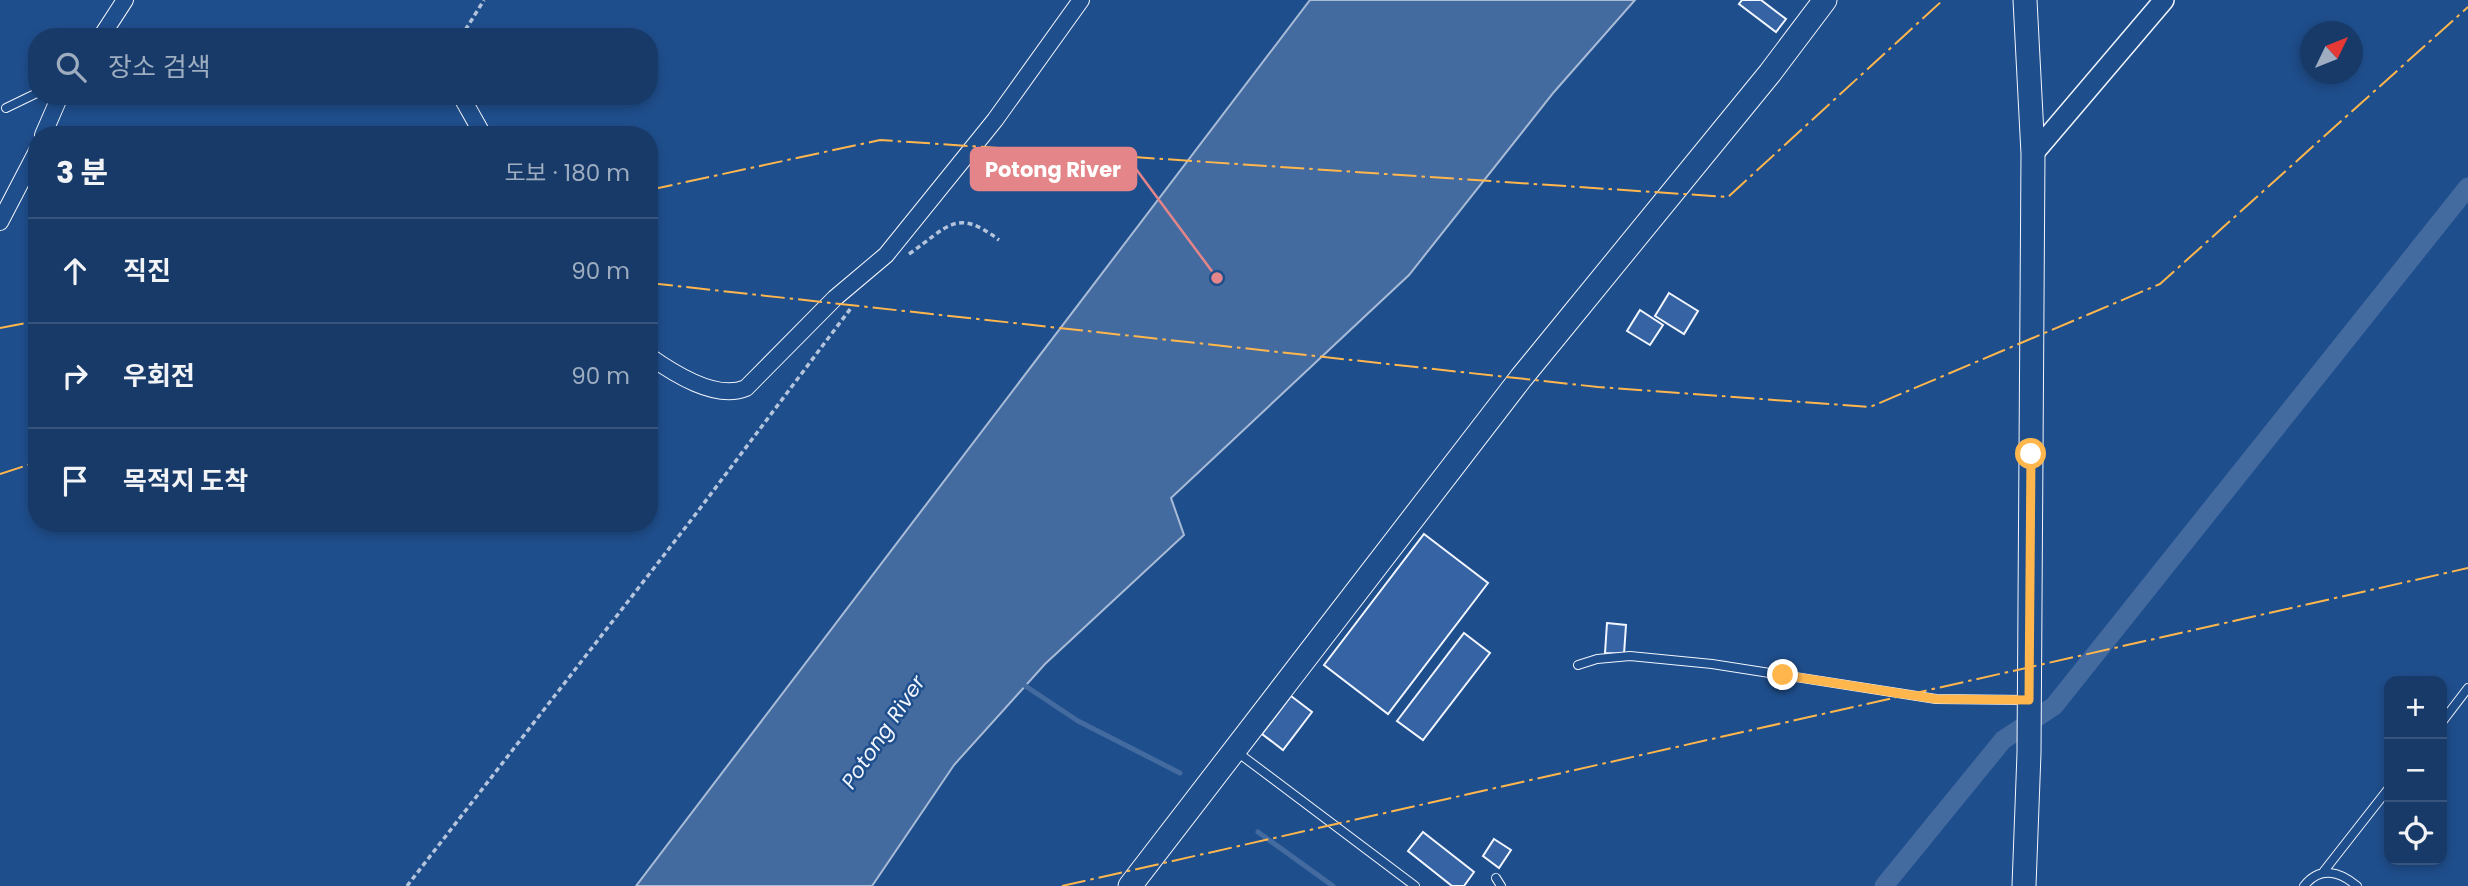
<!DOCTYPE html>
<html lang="ko">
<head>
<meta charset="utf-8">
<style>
  body { margin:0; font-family:Poppins,"Noto Sans KR",sans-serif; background:#20416f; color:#f1f3f6 }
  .controls { position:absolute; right:21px; bottom:21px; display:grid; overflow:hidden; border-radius:14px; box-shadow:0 4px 10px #0003 }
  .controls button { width:63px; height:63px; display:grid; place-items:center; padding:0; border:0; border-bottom:2px solid #36547d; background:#173a69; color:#f1f3f6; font:35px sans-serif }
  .compass { position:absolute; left:2300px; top:21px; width:63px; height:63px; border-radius:50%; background:#173a69; box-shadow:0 4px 10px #0003; rotate:47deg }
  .stop { position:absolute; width:21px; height:21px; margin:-16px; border:5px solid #ffb74d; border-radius:50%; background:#fff }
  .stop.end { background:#ffb74d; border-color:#fff; box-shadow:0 2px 7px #0008 }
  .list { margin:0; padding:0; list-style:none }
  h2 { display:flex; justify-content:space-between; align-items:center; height:91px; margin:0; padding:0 28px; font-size:30px }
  h2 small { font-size:23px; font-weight:400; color:#9eadc0 }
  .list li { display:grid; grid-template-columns:46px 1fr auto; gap:21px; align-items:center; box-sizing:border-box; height:105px; padding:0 28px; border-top:2px solid #36547d }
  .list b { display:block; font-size:26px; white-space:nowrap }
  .list em { font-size:23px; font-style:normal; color:#9eadc0 }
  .icon { flex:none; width:38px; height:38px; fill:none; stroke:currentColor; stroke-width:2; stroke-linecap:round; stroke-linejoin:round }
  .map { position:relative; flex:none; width:2468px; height:886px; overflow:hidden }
  .search { position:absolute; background:#173a69; box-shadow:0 4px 10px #0003; left:28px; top:28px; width:630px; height:77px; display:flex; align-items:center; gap:18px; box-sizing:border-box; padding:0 24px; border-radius:28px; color:#9eadc0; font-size:26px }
  .panel { position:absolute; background:#173a69; box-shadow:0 4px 10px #0003; left:28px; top:126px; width:630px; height:406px; border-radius:28px }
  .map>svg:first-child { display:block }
  .water { fill:#446ba0; stroke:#a8bbd7; stroke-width:2 }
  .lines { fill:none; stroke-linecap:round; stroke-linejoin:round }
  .stream { stroke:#446ba0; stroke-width:5 }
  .canal { stroke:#446ba0; stroke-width:19 }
  .building { fill:#3563a3; stroke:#f2f6ff; stroke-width:2 }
  .service-casing { stroke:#f2f6ff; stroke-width:10 }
  .minor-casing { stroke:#f2f6ff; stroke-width:18 }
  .tertiary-casing { stroke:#f2f6ff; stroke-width:22 }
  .secondary-casing { stroke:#f2f6ff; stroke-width:25 }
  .path { stroke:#b3c4dc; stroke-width:3.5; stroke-dasharray:5 3.5; stroke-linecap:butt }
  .service { stroke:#1f4e8c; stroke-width:8 }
  .minor { stroke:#1f4e8c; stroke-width:16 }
  .tertiary { stroke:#1f4e8c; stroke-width:19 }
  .secondary { stroke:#1f4e8c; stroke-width:23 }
  .power { stroke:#ffb74d; stroke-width:2; stroke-dasharray:24 5 3.5 5; stroke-linecap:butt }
  .route { stroke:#ffb74d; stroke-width:9 }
  .labels { text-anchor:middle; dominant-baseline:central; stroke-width:5; stroke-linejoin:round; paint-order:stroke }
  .water-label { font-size:21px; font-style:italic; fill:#f2f6ff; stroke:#1f4e8c }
  .leader { fill:none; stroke:#e38589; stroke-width:2.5 }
  .callout-dot { fill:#e38589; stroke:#1f4e8c; stroke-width:2.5 }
  .callout { fill:#e38589; stroke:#e38589; stroke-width:2.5 }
  .callout-label { font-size:21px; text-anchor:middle; font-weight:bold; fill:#fff }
</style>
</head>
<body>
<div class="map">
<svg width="2468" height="886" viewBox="0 0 2468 886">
  <rect width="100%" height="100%" fill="#1f4e8c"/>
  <polygon class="water" points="1310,0 1635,0 1554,92 1409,275 1171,498 1184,535 1045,664 954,765 872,886 636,886"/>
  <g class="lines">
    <g class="stream">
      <polyline points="1021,683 1078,721 1180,773"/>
      <polyline points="1258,832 1333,886"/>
    </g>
    <polyline class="canal" points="1884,886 2003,740 2054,706 2468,187"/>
  </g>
  <g class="building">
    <polygon points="1742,0 1761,0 1786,19 1776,32 1739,4"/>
    <polygon points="1669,293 1698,311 1684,334 1655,316"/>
    <polygon points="1640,310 1663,325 1650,345 1627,331"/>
    <polygon points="1424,534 1488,583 1388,714 1324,665"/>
    <polygon points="1607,623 1626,625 1624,654 1605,653"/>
    <polygon points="1464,633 1490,653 1423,740 1397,721"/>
    <polygon points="1291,696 1312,712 1283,750 1262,734"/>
    <polygon points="1423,832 1474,872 1464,886 1452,886 1408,851"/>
    <polygon points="1494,839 1511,850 1499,868 1483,856"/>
  </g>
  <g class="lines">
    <defs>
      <g id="service">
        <polyline points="6,108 37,93"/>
        <polyline points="1578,665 1597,659 1630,656 1712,664 1936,699 2026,700"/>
        <polyline points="2442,722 2468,688"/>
        <polyline points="1237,752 1415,886"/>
        <polyline points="2324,871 2389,788"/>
        <polyline points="1496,878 1501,886"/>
        <path d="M2304,886c16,-20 35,-15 53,0"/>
      </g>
      <g id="minor">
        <polyline points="101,37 125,0"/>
        <polyline points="461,96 483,135"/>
        <polyline points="43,135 60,96"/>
        <polyline points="0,222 37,151"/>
        <path d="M649,356c24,17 67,45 97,32l89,-90 51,-43 109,-135 86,-120"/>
      </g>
      <polyline id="tertiary" points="2033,154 2164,0"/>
      <g id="secondary">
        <polyline points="1130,886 1521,378 1770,73 1825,0"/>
        <polyline points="2024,886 2029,753 2033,154 2025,0"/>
      </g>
    </defs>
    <use href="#service" class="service-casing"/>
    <use href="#minor" class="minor-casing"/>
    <use href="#tertiary" class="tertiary-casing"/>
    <use href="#secondary" class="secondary-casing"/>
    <g class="path">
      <polyline points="461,37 484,0"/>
      <path d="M909,254c39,-27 47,-47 90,-14"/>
      <polyline points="407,886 692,519 851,308"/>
    </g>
    <use href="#service" class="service"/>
    <use href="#minor" class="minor"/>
    <use href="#tertiary" class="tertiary"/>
    <use href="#secondary" class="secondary"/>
    <g class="power">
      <polyline points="649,190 880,140 1728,197 1943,0"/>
      <polyline points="649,283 1598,387 1870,407 2160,284 2468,7"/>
      <polyline points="0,328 37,321"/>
      <polyline points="0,474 37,462"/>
      <polyline points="1062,886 2468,568"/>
    </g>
  </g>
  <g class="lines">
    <polyline class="route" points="1783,675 1936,699 2029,700 2031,454"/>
  </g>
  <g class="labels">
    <g class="water-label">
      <text transform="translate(883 732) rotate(-56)">Potong River</text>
    </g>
  </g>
  <path class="leader" d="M1217 278L1136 169"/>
  <circle class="callout-dot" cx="1217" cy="278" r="7"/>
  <rect class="callout" x="971" y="148" width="165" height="42" rx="7"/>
  <g class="callout-label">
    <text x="1053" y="177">Potong River</text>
  </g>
</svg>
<div class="controls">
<button>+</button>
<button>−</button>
<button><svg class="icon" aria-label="locate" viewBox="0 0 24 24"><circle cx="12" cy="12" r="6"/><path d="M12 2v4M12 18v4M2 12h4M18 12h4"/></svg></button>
</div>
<svg class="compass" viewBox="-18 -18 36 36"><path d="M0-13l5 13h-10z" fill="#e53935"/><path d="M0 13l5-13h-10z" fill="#9eadc0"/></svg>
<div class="stop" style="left:2031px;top:454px"></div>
<div class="stop end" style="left:1783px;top:675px"></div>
<div class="search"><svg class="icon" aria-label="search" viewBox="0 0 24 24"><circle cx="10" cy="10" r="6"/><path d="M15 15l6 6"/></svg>장소 검색</div>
<section class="panel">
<h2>3 분<small>도보 · 180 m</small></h2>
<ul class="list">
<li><svg class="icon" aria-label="ahead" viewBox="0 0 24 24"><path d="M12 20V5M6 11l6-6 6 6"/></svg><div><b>직진</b></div><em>90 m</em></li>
<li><svg class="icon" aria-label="right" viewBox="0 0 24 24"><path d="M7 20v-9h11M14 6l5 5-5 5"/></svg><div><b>우회전</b></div><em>90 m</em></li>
<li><svg class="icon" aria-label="arrive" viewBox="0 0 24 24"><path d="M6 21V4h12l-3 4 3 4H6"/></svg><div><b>목적지 도착</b></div></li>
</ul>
</section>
</div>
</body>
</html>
